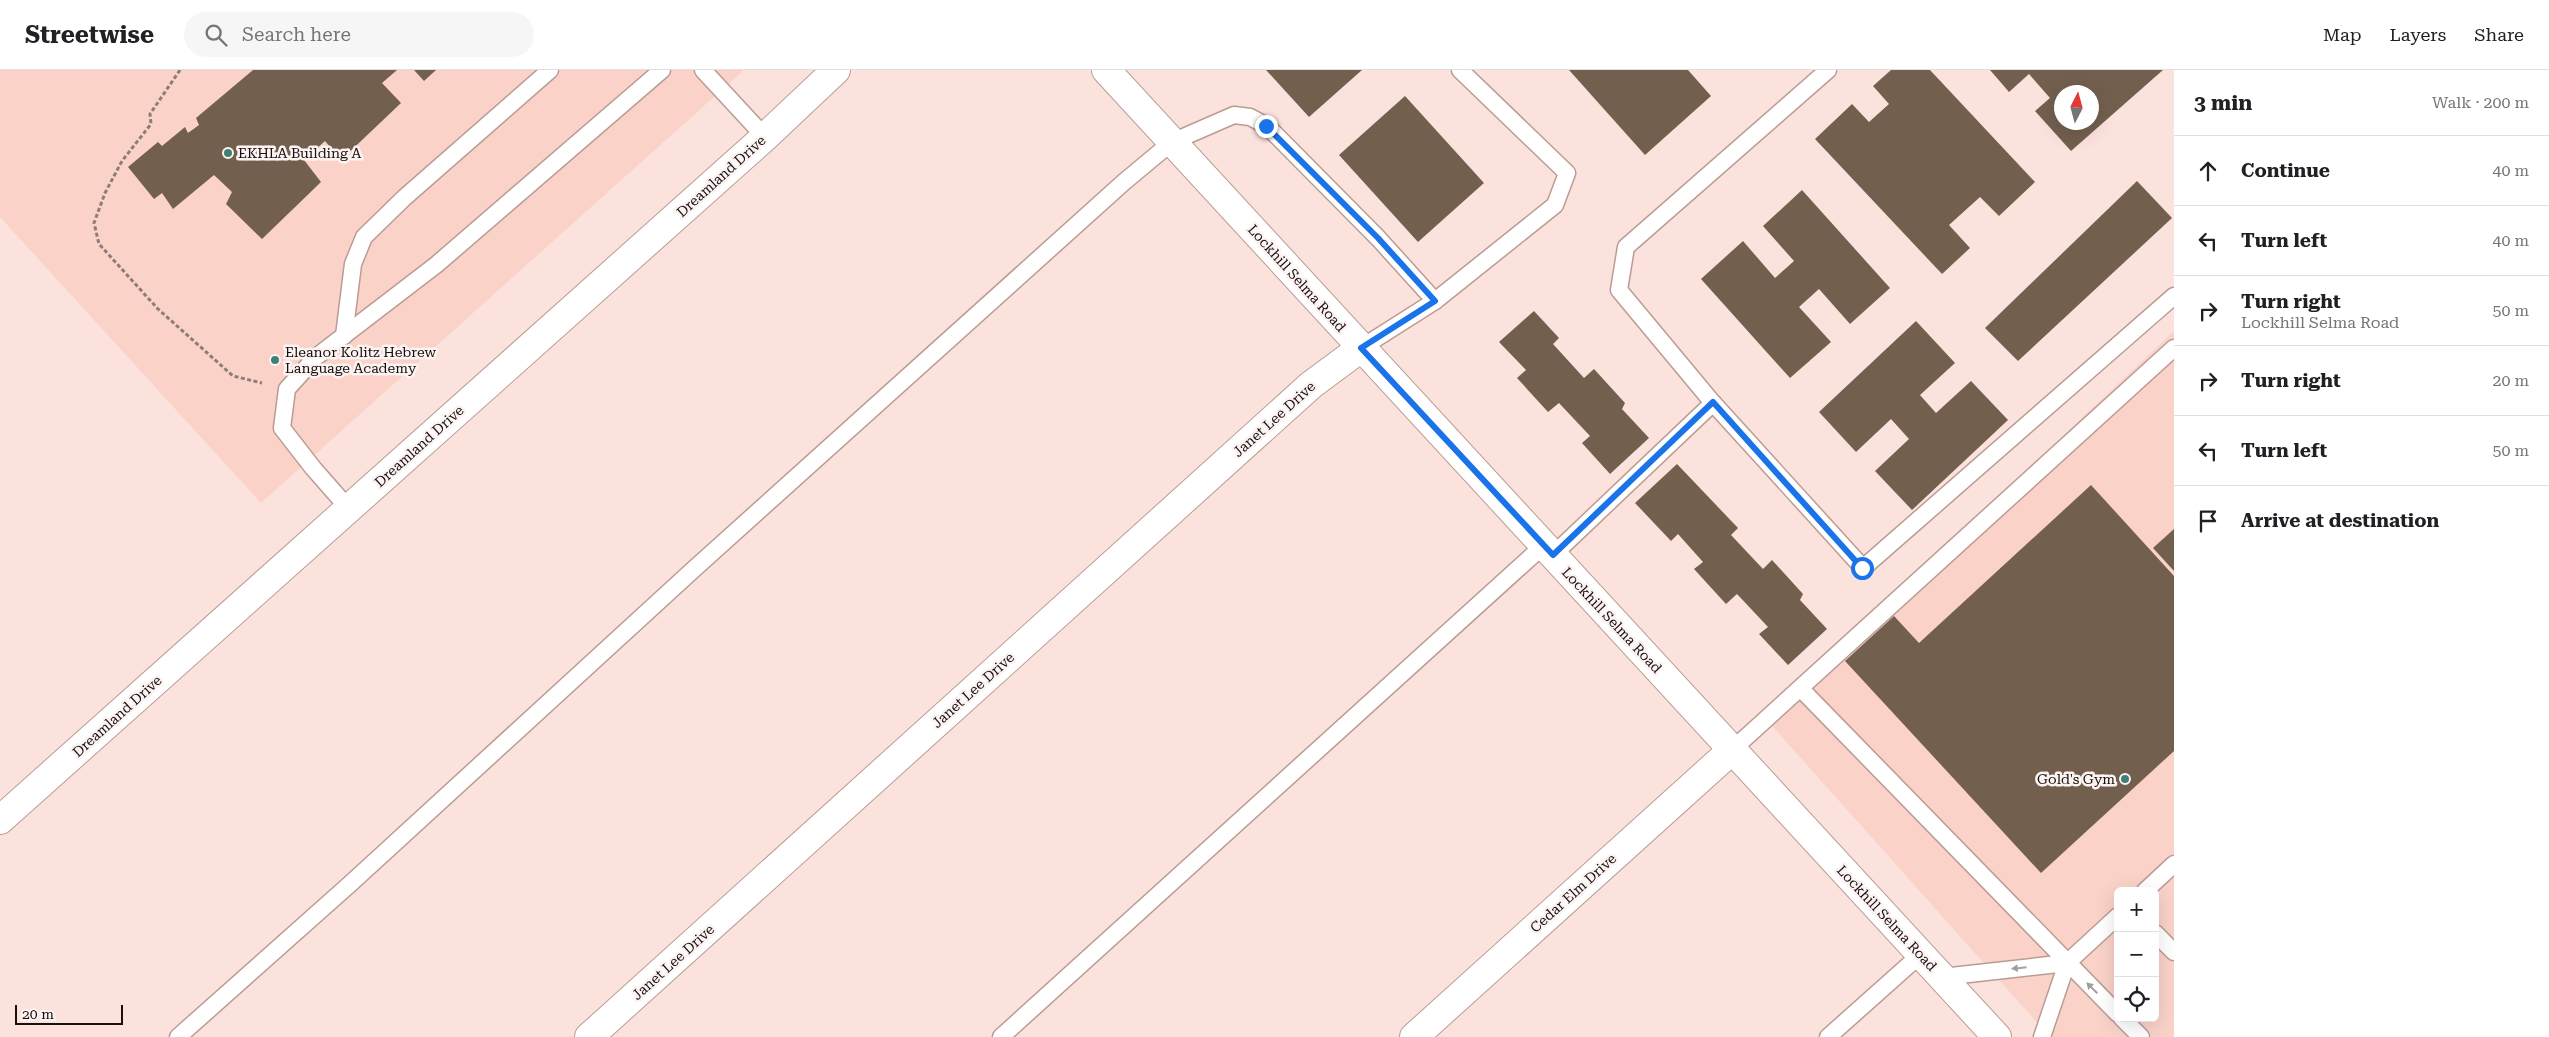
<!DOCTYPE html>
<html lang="en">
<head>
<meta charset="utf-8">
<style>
  body { margin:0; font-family:"Roboto Serif",serif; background:#f6f6f6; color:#202124 }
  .controls { position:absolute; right:15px; bottom:15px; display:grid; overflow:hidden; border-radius:8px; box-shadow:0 5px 20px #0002 }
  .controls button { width:45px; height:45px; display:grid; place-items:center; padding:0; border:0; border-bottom:1px solid #e0e0e0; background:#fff; color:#202124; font:25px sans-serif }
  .compass { position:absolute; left:2054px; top:15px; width:45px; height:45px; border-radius:50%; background:#fff; box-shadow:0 5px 20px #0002; rotate:6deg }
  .scale { position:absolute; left:15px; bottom:12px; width:108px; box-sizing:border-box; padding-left:5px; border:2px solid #190f0d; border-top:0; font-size:14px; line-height:18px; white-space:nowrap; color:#190f0d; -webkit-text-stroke:4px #fbf4f2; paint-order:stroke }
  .stop { position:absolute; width:15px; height:15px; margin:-11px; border:4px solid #1a73e8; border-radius:50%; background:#fff }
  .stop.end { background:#1a73e8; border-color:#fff; box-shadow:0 1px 5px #0008 }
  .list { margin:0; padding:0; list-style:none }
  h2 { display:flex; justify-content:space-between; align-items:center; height:65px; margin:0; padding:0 20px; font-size:21px }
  h2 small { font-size:16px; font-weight:400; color:#757577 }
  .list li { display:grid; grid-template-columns:32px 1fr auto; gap:15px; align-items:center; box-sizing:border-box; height:70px; padding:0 20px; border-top:1px solid #e0e0e0 }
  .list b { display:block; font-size:19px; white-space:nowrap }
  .list p { margin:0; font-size:16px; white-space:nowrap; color:#757577 }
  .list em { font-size:16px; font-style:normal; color:#757577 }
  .icon { flex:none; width:28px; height:28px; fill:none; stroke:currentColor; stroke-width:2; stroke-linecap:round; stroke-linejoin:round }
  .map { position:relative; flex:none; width:2174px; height:967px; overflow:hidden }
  header { display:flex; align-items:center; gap:30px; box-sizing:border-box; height:70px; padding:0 25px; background:#fff; border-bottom:1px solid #e0e0e0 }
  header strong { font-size:24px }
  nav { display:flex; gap:28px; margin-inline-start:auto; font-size:18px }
  .search { width:350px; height:45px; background:#f6f6f6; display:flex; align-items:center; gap:12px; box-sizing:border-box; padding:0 18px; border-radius:28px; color:#757577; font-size:19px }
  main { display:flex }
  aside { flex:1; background:#fff }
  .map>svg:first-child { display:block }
  .built { fill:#fad2c8; fill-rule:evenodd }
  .building { fill:#735f4e; fill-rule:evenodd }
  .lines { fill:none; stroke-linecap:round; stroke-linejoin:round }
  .service-casing { stroke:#ba9c95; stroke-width:19 }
  .minor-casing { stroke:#ba9c95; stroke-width:30 }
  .tertiary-casing { stroke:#ba9c95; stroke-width:30 }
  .secondary-casing { stroke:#ba9c95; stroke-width:30 }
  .path { stroke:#8e7c78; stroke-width:3; stroke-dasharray:4 2.5; stroke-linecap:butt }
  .service { stroke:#fff; stroke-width:16 }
  .minor { stroke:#fff; stroke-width:28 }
  .tertiary { stroke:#fff; stroke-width:28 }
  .secondary { stroke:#fff; stroke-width:28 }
  .oneway { fill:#a39f9e }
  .route { stroke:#1a73e8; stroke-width:6 }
  .poi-dot { fill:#3f8275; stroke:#fbf4f2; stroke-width:2 }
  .labels { text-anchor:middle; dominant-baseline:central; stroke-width:5; stroke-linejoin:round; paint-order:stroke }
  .poi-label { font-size:14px; fill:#190f0d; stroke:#fbf4f2; text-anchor:start }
  .street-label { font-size:14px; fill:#190f0d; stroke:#fbf4f2 }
</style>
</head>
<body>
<header>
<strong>Streetwise</strong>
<div class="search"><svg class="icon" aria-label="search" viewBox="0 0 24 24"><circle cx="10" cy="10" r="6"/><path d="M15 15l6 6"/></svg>Search here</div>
<nav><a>Map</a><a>Layers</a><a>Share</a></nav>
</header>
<main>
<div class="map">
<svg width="2174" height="967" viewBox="0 0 2174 967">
  <rect width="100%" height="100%" fill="#fce2dc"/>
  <g class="built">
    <polygon points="0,0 744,0 261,433 0,147"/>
    <path d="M2174,261v706h-124l-285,-319zM2118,821h37v127h-37z"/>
  </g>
  <g class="building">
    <polygon points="253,0 397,0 382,13 401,33 341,90 325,71 304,90 321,112 262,169 226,134 232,122 214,105 173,139 162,123 154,129 128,97 158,72 162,76 185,57 188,63 199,55 196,48"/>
    <polygon points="414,0 436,0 424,11"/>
    <polygon points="1266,0 1362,0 1309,47"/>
    <polygon points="1569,0 1688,0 1711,26 1645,85"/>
    <polygon points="1891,0 1930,0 2035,112 1999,146 1980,127 1949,155 1970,178 1942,204 1815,69 1852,34 1869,52 1889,34 1873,16"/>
    <path d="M1990,0h173l-92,81 -36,-40 15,-13 -21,-24 -20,18zM2062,22h30v30h-30z"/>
    <polygon points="1405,26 1484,113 1418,172 1339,85"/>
    <polygon points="2137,111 2172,148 2018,291 1985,258"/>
    <polygon points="1802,120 1890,218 1850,254 1819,219 1799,237 1831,272 1790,308 1701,209 1743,171 1775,208 1794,191 1763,156"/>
    <polygon points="1534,241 1559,268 1553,274 1584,308 1594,299 1625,333 1622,339 1649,368 1610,404 1582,373 1590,366 1559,333 1548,342 1517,308 1526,300 1499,272"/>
    <polygon points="1916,251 1955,293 1920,325 1936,343 1971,311 2008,350 1912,440 1875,401 1909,369 1891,349 1856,382 1819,342"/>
    <polygon points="1677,394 1738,458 1731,465 1763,499 1772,490 1803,524 1800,530 1827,559 1788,595 1759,564 1768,557 1737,524 1726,534 1694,499 1703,492 1678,464 1671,471 1635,433"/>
    <polygon points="2091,415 2174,506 2174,681 2041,803 1845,591 1894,546 1919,573"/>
    <polygon points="2174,459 2174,501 2153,478"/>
  </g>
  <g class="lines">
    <defs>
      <g id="service">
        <polyline points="703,0 765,67"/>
        <polyline points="344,266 353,194 364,167 404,128 550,0"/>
        <polyline points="1361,278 1435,231 1555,135 1567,103 1460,0"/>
        <polyline points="1713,333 1863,498 2174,226"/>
        <polyline points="349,439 313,398 282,358 287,319 316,287 436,195 662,0"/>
        <polyline points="1553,485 1713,333 1619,220 1626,177 1828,0"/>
        <polyline points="1801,619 2118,944"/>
        <polyline points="1732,680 2174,278"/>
        <polyline points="2145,821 2174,794"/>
        <polyline points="2155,863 2174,882"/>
        <polyline points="1942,907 2067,893"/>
        <polyline points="2122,948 2141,967"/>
        <polyline points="178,967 350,814 694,499 1124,112 1172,72 1234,45 1250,47 1267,56 1378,168 1435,231"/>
        <polyline points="1001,967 1544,475"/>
        <polyline points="1828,967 1920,885"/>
        <polyline points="2042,967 2067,893 2118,846"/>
      </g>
      <g id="minor">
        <polyline points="589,967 1311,315 1361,278"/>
        <polyline points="1414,967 1732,680"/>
      </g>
      <polyline id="tertiary" points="0,750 765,67 836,0"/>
      <polyline id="secondary" points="1106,0 1997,967"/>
    </defs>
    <use href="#service" class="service-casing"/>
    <use href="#minor" class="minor-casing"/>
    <use href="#tertiary" class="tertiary-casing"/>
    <use href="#secondary" class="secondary-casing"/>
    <polyline class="path" points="180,0 150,44 151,54 122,91 105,123 94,153 99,174 158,239 233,306 262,313"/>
    <use href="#service" class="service"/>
    <use href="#minor" class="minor"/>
    <use href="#tertiary" class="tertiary"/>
    <use href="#secondary" class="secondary"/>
  </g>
  <defs><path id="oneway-solid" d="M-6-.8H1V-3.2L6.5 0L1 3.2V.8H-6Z" transform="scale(1.25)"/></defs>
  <g class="oneway">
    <use href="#oneway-solid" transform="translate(2019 898) rotate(174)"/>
    <use href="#oneway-solid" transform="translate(2092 918) rotate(-135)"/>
  </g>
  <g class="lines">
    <polyline class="route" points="1266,56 1378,168 1435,231 1361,278 1553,485 1713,332 1862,498"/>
  </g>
  <g class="poi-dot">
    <circle cx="228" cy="83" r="5"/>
    <circle cx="275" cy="290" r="5"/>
    <circle cx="2125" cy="709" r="5"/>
  </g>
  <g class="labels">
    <g class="poi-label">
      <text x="238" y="83">EKHLA Building A</text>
      <text x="285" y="282">Eleanor Kolitz Hebrew<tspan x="285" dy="16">Language Academy</tspan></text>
      <text x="2115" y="709" text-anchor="end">Gold's Gym</text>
    </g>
    <g class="street-label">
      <text transform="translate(721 106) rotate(-42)">Dreamland Drive</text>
      <text transform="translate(1297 208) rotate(48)">Lockhill Selma Road</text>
      <text transform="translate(1274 349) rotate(-42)">Janet Lee Drive</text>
      <text transform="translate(419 376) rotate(-42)">Dreamland Drive</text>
      <text transform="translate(1612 550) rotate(47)">Lockhill Selma Road</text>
      <text transform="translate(973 620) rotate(-42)">Janet Lee Drive</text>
      <text transform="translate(117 646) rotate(-42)">Dreamland Drive</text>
      <text transform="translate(1573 823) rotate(-42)">Cedar Elm Drive</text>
      <text transform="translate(1887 848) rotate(47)">Lockhill Selma Road</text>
      <text transform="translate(673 892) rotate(-42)">Janet Lee Drive</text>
    </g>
  </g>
</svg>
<div class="controls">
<button>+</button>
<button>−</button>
<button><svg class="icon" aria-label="locate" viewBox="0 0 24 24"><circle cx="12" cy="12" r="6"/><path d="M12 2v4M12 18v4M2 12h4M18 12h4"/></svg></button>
</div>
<svg class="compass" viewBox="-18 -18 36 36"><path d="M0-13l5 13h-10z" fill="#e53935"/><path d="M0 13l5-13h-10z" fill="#757577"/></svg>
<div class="scale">20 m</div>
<div class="stop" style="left:1862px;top:498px"></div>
<div class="stop end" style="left:1266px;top:56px"></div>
</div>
<aside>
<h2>3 min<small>Walk · 200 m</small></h2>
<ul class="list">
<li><svg class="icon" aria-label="ahead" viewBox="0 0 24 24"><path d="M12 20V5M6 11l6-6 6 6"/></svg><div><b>Continue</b></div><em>40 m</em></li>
<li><svg class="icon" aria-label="left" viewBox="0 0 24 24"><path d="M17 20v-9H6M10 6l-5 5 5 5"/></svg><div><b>Turn left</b></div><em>40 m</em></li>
<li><svg class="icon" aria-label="right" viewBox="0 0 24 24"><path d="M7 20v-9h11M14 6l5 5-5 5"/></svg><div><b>Turn right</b><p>Lockhill Selma Road</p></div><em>50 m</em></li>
<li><svg class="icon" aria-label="right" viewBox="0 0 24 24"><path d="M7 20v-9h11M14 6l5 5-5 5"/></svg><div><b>Turn right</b></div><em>20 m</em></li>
<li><svg class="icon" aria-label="left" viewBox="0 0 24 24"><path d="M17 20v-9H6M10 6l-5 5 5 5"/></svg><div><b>Turn left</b></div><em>50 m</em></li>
<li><svg class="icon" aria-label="arrive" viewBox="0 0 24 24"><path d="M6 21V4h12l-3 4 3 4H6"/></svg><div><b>Arrive at destination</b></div></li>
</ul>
</aside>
</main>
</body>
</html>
